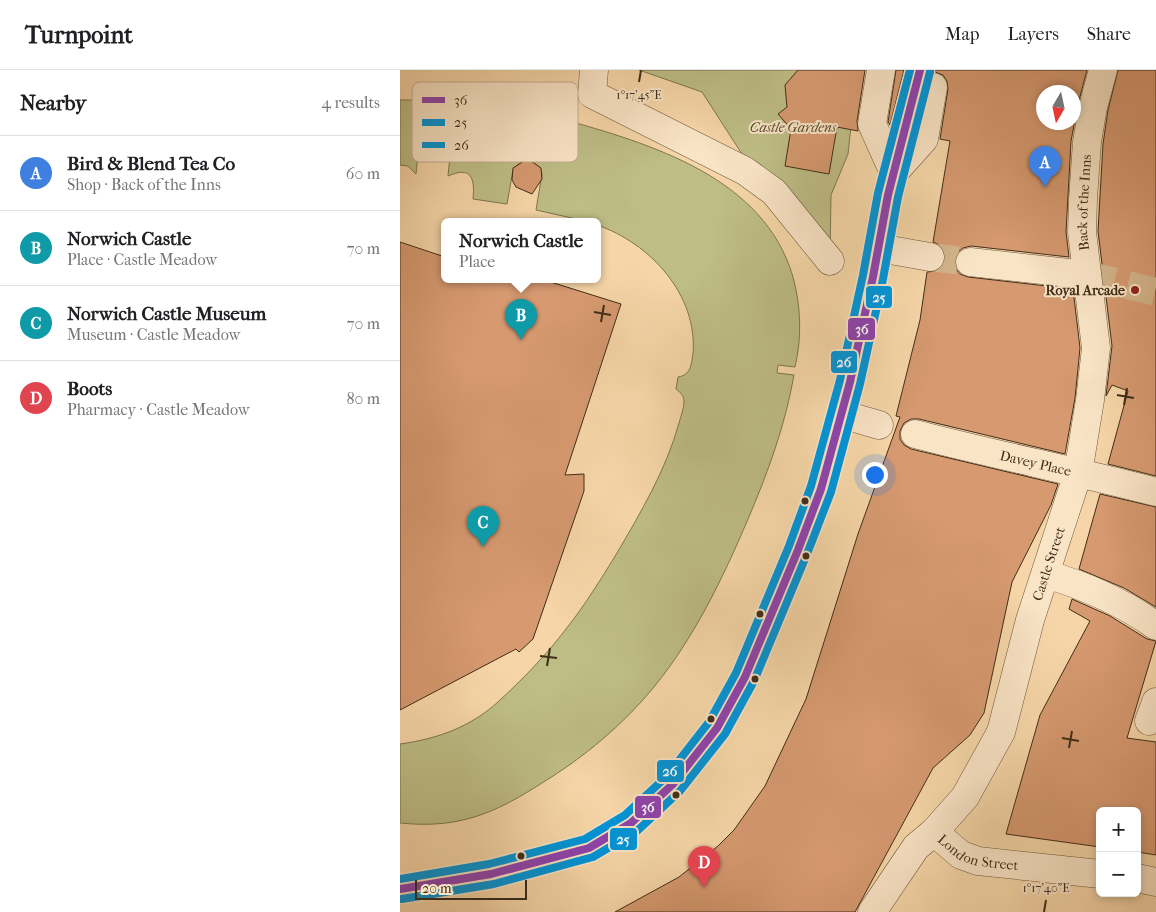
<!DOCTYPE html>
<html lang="en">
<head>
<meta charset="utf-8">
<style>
  body { margin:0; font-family:"IM FELL French Canon",serif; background:#f6f6f6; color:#202124 }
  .controls { position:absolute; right:15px; bottom:15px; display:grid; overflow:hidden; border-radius:8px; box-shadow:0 2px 8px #0003 }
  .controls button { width:45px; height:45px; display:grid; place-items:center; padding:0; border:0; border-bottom:1px solid #e0e0e0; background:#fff; color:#202124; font:25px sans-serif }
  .compass { position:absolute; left:636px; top:15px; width:45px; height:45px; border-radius:50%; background:#fff; box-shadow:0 2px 8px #0003; rotate:189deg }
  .scale { position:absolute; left:15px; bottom:12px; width:112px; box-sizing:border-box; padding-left:5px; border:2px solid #402e19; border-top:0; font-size:14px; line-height:18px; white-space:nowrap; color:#402e19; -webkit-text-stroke:4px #f9e4c6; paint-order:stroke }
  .you { position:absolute; left:474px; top:404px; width:18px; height:18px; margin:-12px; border:4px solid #fff; border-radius:50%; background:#1a73e8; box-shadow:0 0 0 8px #1a73e833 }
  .badge { display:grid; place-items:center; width:32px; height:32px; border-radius:50%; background:#8f2418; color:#fff; font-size:16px; font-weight:700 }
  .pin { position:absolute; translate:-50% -41px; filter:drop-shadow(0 1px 2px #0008) }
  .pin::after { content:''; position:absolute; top:26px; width:18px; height:15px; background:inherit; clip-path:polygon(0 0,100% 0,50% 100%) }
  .popup { position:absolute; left:41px; top:148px; width:160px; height:65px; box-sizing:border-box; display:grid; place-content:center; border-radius:8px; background:#fff; filter:drop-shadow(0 1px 4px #0005); font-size:16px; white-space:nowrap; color:#757577 }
  .popup b { font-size:19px; color:#202124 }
  .popup::after { content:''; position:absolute; left:50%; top:100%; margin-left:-10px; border:10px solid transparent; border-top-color:#fff }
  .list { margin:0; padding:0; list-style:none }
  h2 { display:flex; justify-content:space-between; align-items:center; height:65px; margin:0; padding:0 20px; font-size:21px }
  h2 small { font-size:16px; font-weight:400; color:#757577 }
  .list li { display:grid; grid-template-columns:32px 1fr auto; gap:15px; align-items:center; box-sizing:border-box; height:75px; padding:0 20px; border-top:1px solid #e0e0e0 }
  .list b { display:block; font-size:19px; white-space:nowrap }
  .list p { margin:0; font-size:16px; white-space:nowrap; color:#757577 }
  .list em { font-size:16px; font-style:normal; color:#757577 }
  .map { position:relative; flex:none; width:756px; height:842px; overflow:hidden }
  header { display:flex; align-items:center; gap:30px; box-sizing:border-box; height:70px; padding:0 25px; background:#fff; border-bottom:1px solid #e0e0e0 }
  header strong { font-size:24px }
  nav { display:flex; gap:28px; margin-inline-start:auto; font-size:18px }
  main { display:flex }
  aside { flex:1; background:#fff }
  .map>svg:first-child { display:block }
  .green { fill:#bebd86; stroke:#7f7650 }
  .building { fill:#d69970; stroke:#402e19; fill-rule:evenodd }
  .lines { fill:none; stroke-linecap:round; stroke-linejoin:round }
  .minor-tunnel { stroke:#d2b48b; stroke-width:28; stroke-dasharray:28 14; stroke-linecap:butt }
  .minor-casing { stroke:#6e583d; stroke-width:29 }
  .minor { stroke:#f9e4c6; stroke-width:28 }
  .bus-1-casing { stroke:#f9e4c6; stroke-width:11 }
  .bus-2-casing { stroke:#f9e4c6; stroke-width:11 }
  .bus-3-casing { stroke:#f9e4c6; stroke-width:11 }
  .bus-1 { stroke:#8e44ad; stroke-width:8 }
  .bus-2 { stroke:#0095d9; stroke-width:8 }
  .bus-3 { stroke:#0095d9; stroke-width:8 }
  .ticks { fill:none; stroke:#402e19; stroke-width:2 }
  .poi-dot { fill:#8f2418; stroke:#f9e4c6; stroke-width:2 }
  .bus-dot { fill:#402e19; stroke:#f9e4c6; stroke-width:2 }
  .labels { text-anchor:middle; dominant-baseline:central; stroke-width:4; stroke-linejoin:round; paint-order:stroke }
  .park-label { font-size:14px; font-style:italic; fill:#594b2f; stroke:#f9e4c6 }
  .street-label { font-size:14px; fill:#402e19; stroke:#f9e4c6 }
  .poi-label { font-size:14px; font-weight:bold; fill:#402e19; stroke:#f9e4c6; text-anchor:end }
  .key { fill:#f9e4c6; stroke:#c2ad92; stroke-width:1 }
  .key-label { font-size:14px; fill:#402e19 }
  .ticks-label { font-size:12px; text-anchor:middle; fill:#402e19; stroke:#f9e4c6; stroke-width:4; stroke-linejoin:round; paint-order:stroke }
  .line-badge { stroke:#f9e4c6; stroke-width:2 }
  .badge-label { font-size:14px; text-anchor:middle; font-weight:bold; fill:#fff }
</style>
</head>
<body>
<header>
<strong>Turnpoint</strong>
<nav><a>Map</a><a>Layers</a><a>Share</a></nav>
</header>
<main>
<aside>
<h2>Nearby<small>4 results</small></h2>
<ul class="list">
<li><span class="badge" style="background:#3f7fe0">A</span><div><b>Bird &amp; Blend Tea Co</b><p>Shop · Back of the Inns</p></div><em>60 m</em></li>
<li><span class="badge" style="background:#0f9aa8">B</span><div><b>Norwich Castle</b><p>Place · Castle Meadow</p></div><em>70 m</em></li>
<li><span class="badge" style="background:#0f9aa8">C</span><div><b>Norwich Castle Museum</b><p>Museum · Castle Meadow</p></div><em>70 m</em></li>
<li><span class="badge" style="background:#e0444e">D</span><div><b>Boots</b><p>Pharmacy · Castle Meadow</p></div><em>80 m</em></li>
</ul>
</aside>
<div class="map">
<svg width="756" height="842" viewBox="0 0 756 842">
  <rect width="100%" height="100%" fill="#f6d6a8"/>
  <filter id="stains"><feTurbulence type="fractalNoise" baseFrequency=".004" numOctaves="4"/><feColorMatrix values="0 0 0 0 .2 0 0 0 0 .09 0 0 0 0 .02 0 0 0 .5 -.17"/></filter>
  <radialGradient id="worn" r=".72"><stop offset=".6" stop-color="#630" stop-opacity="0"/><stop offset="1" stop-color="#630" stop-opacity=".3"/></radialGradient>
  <g class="green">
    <polygon points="239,0 457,0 448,84 431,125 430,191 407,185 302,22"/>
    <polygon points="0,30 23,30 16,104 8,96 0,95"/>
    <path d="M55,33l62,7 -1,4 8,24 19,4 18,-20 1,-3c89,25 202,58 231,158 8,29 9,61 2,90l-17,-2 -1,8 17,2c-9,51 -26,97 -46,144 -25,59 -54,119 -94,168 -31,38 -71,71 -112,96 -48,31 -84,46 -142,40v-79c37,-5 71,-17 99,-43 24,-22 48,-47 67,-72 19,-24 35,-50 51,-76 24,-41 49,-83 62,-130 2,-7 5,-15 5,-22 0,-5 -4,-9 -8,-12l2,-12c13,-2 13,-12 15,-23 5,-59 -43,-111 -96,-129v-4h-12l-49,-11 6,-36c-3,-15 -21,-17 -29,-4l-6,34 -34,-5c2,-22 -2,-33 -25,-23z"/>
  </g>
  <g class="building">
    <polygon points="398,0 465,0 457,51 458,61 437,57 429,104 385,96 391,59 378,44 387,37 385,15"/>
    <polygon points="496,0 504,0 490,55 488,52"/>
    <path d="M535,0h152l-9,34 -7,37 -5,91 3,25 -98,-11 -8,2 -5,4 -4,9 2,8 4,5 8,3 105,12 7,59 -5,50 -10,56 -146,-35h-8l-7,4 -4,8v8l4,6 7,4 147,35 -7,21 -39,77 -28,131 -14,22 -37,33 -78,144h-240l64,-35 39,-31 16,-16 31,-44 41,-87 52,-165 42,-117 -4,-1 24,-96 7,-48 9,-1 6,-4 3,-7 -1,-9 -4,-6 -7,-3 17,-101 -10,-2 8,-50 -1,-8 -4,-6 -8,-3zM644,22h30v30h-30z"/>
    <polygon points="718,0 756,0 756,406 708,394 728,321 712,315 706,326 712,276 698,161 703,74 708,40"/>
    <polygon points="124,91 131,91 141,98 142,109 132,124 116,117 112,110 113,98"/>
    <polygon points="0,172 45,187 45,209 141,209 221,234 165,405 184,404 184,421 133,569 119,582 116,579 0,640"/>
    <polygon points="700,424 756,437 756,537 724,518 679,499"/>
    <polygon points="672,529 710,546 747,569 756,571 727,668 756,672 756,785 737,782 737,741 700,741 700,777 606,764 640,645 690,551 669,539"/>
  </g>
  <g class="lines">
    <g class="minor-tunnel">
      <polyline points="530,187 570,192"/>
      <polyline points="687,205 756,222"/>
    </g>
    <defs>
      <g id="minor">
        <polyline points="194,0 192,24 345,101 374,122 430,191"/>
        <polyline points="481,0 472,54 494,103"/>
        <polyline points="498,98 524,69 533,17"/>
        <polyline points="479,178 530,187"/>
        <polyline points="570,192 687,205"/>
        <polyline points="441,344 479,355"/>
        <path id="s1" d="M515,364c80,21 161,37 241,58"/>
        <path d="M646,504c39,12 77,28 110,52"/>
        <polyline points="749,651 756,632"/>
        <path id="s2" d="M534,762l27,23 17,6 122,13"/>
        <polyline points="737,808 756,812"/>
        <polyline points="0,819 91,804 189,778 231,753 273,714 317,658 345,607 398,480 421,419 450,312 473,207 488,125 520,0"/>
        <path id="s3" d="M472,842l44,-65 18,-15 31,-35 36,-65 29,-112 48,-147 12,-73 6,-52 -14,-116 1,-33 4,-57 6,-35 10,-37"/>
      </g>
    </defs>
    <use href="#minor" class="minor-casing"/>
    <use href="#minor" class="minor"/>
    <defs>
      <polyline id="bus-1" points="0,819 91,804 189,778 231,753 273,714 317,658 345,607 398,480 421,419 450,312 473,207 488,125 520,0"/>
      <polyline id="bus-2" points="2,829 94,814 193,787 237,761 280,721 325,664 354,611 407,484 431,422 460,314 483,209 498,127 530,2"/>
      <polyline id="bus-3" points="0,809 89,794 185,769 225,745 266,707 309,652 336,603 389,476 411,416 440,310 463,205 478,123 510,0"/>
    </defs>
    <use href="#bus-1" class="bus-1-casing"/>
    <use href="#bus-2" class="bus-2-casing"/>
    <use href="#bus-3" class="bus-3-casing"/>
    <use href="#bus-1" class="bus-1"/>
    <use href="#bus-2" class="bus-2"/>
    <use href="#bus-3" class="bus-3"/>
  </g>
  <path class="ticks" d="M239,12l2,-12M194,242l17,3M201,252l3,-17M717,325l17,3M724,335l3,-17M140,586l17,2M147,596l3,-18M662,668l17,3M669,678l3,-17M644,842l2,-12"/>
  <circle class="poi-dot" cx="735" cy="220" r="5"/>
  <g class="bus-dot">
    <circle cx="405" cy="431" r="4.5"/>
    <circle cx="406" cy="486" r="4.5"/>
    <circle cx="360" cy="544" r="4.5"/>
    <circle cx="355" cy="609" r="4.5"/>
    <circle cx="311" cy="649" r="4.5"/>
    <circle cx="276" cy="725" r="4.5"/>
    <circle cx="121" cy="786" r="4.5"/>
  </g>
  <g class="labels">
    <g class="park-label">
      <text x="393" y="57">Castle Gardens</text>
    </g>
    <g class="street-label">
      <text stroke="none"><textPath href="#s3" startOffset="766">Back of the Inns</textPath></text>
      <text stroke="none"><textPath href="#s1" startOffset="124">Davey Place</textPath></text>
      <text stroke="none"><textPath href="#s3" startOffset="398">Castle Street</textPath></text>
      <text stroke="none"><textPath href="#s2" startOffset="51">London Street</textPath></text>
    </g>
    <g class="poi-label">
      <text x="725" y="220">Royal Arcade</text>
    </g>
  </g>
  <rect x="12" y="12" width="166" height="80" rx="8" class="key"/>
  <rect x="22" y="27" width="23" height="6" fill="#8e44ad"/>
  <rect x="22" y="49" width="23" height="7" fill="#0095d9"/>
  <rect x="22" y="72" width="23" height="6" fill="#0095d9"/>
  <g class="key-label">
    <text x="54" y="35">36</text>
    <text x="54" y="57">25</text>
    <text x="54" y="80">26</text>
  </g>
  <g class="ticks-label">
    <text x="239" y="29">1°17'45"E</text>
    <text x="646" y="822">1°17'40"E</text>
  </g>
  <g class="line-badge">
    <rect x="465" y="215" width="28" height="24" rx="5" fill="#0095d9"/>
    <rect x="447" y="247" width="29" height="24" rx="5" fill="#8e44ad"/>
    <rect x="430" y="280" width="28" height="24" rx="5" fill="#0095d9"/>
    <rect x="256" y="689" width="29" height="24" rx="5" fill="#0095d9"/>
    <rect x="234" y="725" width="28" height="24" rx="5" fill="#8e44ad"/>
    <rect x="209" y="757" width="29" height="24" rx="5" fill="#0095d9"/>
  </g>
  <g class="badge-label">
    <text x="479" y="232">25</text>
    <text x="462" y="264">36</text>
    <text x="444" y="297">26</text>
    <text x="270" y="706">26</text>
    <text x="248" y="742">36</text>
    <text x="223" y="774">25</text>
  </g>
  <rect width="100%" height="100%" filter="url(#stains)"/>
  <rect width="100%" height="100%" fill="url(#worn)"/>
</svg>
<div class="controls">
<button>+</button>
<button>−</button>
</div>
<svg class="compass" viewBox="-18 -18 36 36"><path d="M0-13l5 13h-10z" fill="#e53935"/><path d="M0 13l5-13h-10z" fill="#757577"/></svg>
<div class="scale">20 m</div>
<div class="you"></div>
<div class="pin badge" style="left:645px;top:117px;background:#3f7fe0">A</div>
<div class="pin badge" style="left:121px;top:270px;background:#0f9aa8">B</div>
<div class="popup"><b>Norwich Castle</b>Place</div>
<div class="pin badge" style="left:83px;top:477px;background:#0f9aa8">C</div>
<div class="pin badge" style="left:304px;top:817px;background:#e0444e">D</div>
</div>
</main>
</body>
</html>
